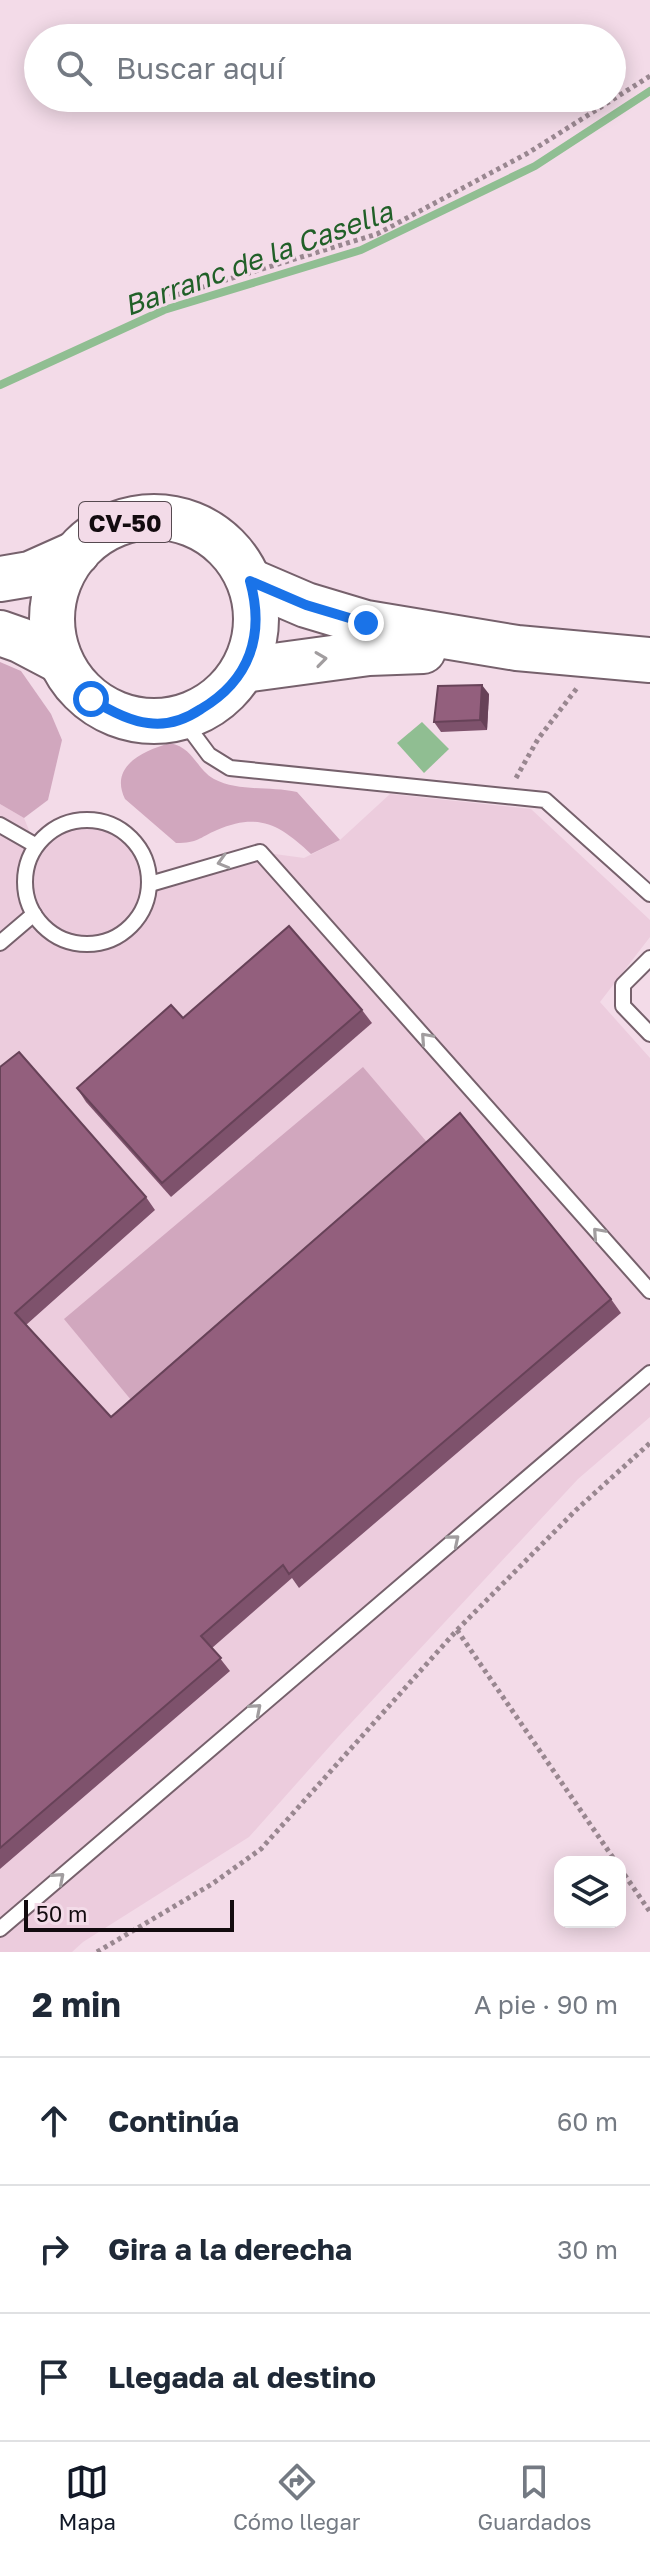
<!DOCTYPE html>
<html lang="es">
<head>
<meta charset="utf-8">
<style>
  body { margin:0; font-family:"Golos Text",sans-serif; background:#f2f2f3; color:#1f2937 }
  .controls { position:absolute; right:24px; bottom:24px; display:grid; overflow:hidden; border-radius:16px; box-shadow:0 4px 20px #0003 }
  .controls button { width:72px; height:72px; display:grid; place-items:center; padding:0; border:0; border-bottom:2px solid #e0e1e3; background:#fff; color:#1f2937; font:40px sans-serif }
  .scale { position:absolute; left:24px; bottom:20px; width:210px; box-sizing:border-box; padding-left:8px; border:4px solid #130b0f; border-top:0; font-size:22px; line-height:28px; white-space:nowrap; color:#130b0f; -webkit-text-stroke:6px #f3dbe8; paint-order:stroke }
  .stop { position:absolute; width:24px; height:24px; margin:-18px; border:6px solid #1a73e8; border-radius:50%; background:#fff }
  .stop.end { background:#1a73e8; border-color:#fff; box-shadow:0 2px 8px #0008 }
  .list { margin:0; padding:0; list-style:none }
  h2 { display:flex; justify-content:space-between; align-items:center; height:104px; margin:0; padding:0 32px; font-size:34px }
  h2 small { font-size:26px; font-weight:400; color:#747a83 }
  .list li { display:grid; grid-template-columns:52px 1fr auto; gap:24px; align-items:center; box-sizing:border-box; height:128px; padding:0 32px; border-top:2px solid #e0e1e3 }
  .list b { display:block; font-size:30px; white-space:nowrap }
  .list em { font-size:26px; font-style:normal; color:#747a83 }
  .icon { flex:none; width:44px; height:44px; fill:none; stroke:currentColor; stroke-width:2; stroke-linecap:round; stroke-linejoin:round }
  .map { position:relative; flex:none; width:650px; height:1952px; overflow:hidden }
  .search { position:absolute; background:#fff; box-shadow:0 4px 20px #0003; left:24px; right:24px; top:24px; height:88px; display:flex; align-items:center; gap:20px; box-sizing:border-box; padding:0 28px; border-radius:44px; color:#747a83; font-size:30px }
  .sheet { height:488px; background:#fff }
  nav { display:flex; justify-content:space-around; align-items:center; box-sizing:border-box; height:112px; border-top:2px solid #e0e1e3; background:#fff; font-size:22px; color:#747a83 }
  nav a { display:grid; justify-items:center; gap:4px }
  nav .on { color:#111827 }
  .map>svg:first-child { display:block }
  .built { fill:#ecccdd }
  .green { fill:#d1a7be }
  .water { fill:#90be92 }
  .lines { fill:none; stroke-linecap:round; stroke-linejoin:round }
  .stream { stroke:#90be92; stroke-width:8 }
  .service-casing { stroke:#76616c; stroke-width:18 }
  .primary-casing { stroke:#76616c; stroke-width:48 }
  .path { stroke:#998790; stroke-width:5; stroke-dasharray:4 4; stroke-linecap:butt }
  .service { stroke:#fff; stroke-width:14 }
  .primary { stroke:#fff; stroke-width:44 }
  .wall { fill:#7e526c }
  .shaded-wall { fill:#674258 }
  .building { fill:#935f7d; stroke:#674258; stroke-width:2 }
  .oneway { stroke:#a19d9f }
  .route { stroke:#1a73e8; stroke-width:10 }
  .labels { text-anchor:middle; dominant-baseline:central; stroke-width:6; stroke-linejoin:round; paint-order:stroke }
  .shield { fill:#f3dbe8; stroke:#564950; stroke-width:2 }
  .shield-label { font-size:24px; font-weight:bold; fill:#130b0f }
  .water-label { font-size:28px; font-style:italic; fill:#216028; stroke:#f3dbe8 }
</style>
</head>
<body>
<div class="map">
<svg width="650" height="1952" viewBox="0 0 650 1952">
  <rect width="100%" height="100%" fill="#f3dbe8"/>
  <polygon class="built" points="390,794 531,809 650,920 650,937 600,1002 650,1058 650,1417 578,1479 338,1737 249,1837 83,1942 72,1952 0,1952 0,804 24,818 35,845 59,829 89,818 116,826 136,842 147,861 150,883 260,852 304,858 340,840"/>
  <g class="green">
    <polygon points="0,662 21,671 51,714 62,740 48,800 24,818 0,804"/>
    <path d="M170,743c24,5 26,26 44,36 25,13 56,7 83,13l43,48 -29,14c-31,-29 -52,-42 -94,-24 -19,8 -18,13 -41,13l-51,-44c-16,-33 18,-48 45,-56z"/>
    <polygon points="363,1067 437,1154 141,1412 64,1319"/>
  </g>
  <polygon class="water" points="422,722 449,749 424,773 397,743"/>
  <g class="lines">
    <polyline class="stream" points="0,385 164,310 361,250 535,166 650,91"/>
    <defs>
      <g id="service">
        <polyline points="183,720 209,755 230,768 545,800 650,894"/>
        <circle cx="87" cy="882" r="62"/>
        <polyline points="0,825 35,845"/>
        <polyline points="150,884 260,852 650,1291"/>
        <polyline points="0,943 34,914"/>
        <polyline points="650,958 623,985 623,1006 650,1034"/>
        <polyline points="0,1929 650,1373"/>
      </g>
      <g id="primary">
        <circle cx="154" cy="619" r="102"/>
        <polyline points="0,579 30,574 77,553"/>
        <polyline points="250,581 306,605 366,623 517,648 650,660"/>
        <polyline points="0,633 20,640 60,661"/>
        <polyline points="244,670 369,653 423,651"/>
      </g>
    </defs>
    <use href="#service" class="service-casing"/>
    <use href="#primary" class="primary-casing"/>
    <g class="path">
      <polyline points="170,297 377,234 528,153 650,76"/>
      <polyline points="516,778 538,739 577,688"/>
      <polyline points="457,1630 616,1862"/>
      <polyline points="620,1868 650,1912"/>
      <polyline points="97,1952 212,1884 261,1849 457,1630 576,1510 650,1443"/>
    </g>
    <use href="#service" class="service"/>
    <use href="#primary" class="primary"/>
  </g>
  <g class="wall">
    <polygon points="489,694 487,730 441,732 434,722"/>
    <polygon points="362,1010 372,1023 171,1197 86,1102 77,1088"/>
    <polygon points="0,1067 146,1197 155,1210 26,1325 111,1417 611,1299 621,1313 299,1588 292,1578 212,1648 230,1671 0,1869"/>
  </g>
  <polygon class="shaded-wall" points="482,685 489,694 487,730 480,720"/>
  <g class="building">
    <polygon points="482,685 480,720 434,722 438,686"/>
    <polygon points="289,926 362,1010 162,1183 77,1088 171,1005 183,1018"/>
    <polygon points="19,1052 146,1197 15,1313 111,1417 460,1113 611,1299 289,1574 283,1565 201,1636 221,1658 0,1848 0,1067"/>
  </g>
  <defs><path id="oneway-chevron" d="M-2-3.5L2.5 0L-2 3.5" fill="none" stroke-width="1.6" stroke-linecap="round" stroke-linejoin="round" transform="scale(2)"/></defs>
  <g class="oneway">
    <use href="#oneway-chevron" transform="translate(321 659) rotate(-8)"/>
    <use href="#oneway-chevron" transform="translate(223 862) rotate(164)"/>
    <use href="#oneway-chevron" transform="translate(426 1038) rotate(-132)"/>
    <use href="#oneway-chevron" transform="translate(598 1233) rotate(-132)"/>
    <use href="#oneway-chevron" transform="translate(454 1540) rotate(-40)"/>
    <use href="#oneway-chevron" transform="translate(256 1709) rotate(-41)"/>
    <use href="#oneway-chevron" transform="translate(59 1878) rotate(-41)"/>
  </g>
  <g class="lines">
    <path class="route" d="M91,699c16,10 38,22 57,24 19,3 38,-4 53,-14 49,-29 64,-74 49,-128l56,24 60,18"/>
  </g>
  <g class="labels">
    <rect class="shield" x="79" y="502" width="92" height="40" rx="6"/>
    <g class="shield-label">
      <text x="125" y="522">CV-50</text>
    </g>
    <g class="water-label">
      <text transform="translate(258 258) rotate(-20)">Barranc de la Casella</text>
    </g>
  </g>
</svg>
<div class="controls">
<button><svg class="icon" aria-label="layers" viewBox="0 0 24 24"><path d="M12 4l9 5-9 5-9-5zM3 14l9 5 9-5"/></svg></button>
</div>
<div class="scale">50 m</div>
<div class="stop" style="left:91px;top:699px"></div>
<div class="stop end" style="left:366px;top:623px"></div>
<div class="search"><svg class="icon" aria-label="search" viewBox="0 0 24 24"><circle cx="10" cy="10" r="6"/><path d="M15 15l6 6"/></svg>Buscar aquí</div>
</div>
<section class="sheet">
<h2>2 min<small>A pie · 90 m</small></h2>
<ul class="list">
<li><svg class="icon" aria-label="ahead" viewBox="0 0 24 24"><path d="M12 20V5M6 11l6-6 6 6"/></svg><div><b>Continúa</b></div><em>60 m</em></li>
<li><svg class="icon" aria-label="right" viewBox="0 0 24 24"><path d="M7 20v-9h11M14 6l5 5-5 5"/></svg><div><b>Gira a la derecha</b></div><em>30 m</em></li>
<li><svg class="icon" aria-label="arrive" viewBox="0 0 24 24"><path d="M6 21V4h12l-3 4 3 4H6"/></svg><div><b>Llegada al destino</b></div></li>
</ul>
</section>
<nav>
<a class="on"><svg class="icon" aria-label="map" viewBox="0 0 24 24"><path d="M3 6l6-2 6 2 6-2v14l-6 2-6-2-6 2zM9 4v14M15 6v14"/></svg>Mapa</a>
<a><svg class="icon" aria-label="directions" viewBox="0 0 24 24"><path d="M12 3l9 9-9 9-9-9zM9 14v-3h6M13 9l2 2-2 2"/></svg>Cómo llegar</a>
<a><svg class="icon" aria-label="saved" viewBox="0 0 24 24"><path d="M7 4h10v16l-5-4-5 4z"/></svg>Guardados</a>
</nav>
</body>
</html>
